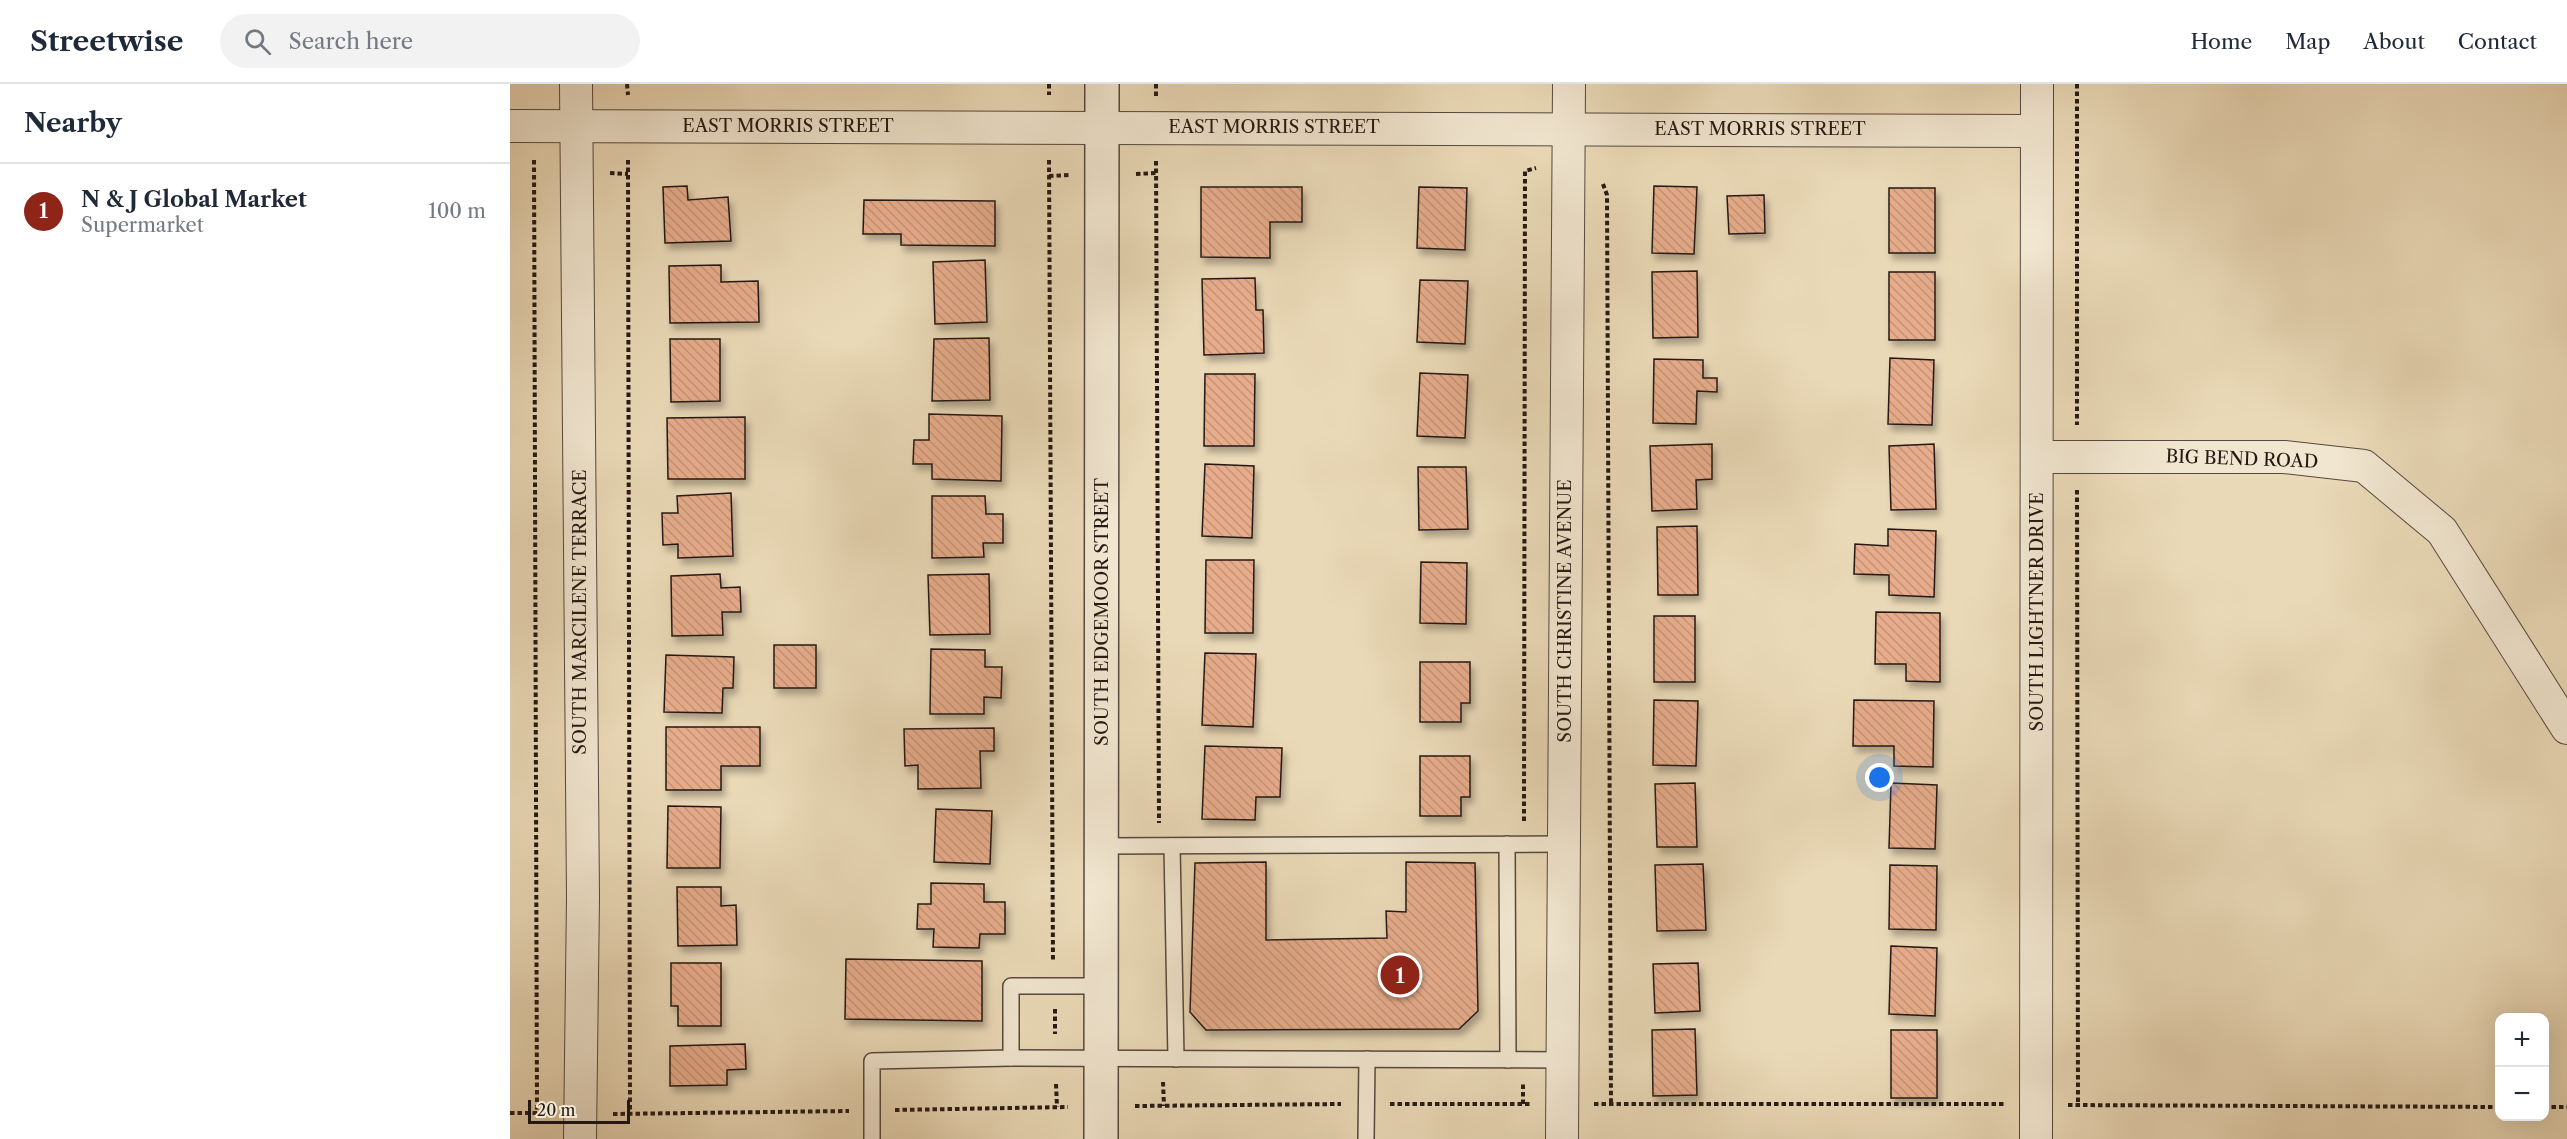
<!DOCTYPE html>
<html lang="en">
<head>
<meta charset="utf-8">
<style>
  body { margin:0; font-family:"Libre Caslon Text",serif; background:#f2f2f3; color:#1f2937 }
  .controls { position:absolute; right:18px; bottom:18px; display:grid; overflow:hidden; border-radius:12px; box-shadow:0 6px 24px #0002 }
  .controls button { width:54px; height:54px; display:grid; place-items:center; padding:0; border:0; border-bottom:2px solid #e0e1e3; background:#fff; color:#1f2937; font:30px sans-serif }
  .scale { position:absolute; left:18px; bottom:15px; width:102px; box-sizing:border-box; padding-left:6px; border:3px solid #251914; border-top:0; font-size:16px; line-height:21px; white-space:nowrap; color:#251914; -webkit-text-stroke:4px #f1e6d0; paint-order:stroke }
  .you { position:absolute; left:1370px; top:694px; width:21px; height:21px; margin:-15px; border:4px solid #fff; border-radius:50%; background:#1a73e8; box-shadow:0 0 0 9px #1a73e833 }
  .badge { display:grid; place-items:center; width:39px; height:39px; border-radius:50%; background:#8f2418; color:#fff; font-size:20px; font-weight:700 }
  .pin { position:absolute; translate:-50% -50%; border:3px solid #fff; box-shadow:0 2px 6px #0006 }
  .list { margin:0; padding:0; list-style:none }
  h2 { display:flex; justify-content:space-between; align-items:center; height:78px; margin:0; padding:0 24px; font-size:26px }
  h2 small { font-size:20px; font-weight:400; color:#747a83 }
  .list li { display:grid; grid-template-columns:39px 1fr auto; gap:18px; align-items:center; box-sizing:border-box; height:96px; padding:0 24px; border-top:2px solid #e0e1e3 }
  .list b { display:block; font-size:22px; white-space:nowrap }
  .list p { margin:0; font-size:20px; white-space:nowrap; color:#747a83 }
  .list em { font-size:20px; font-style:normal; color:#747a83 }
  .icon { flex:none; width:33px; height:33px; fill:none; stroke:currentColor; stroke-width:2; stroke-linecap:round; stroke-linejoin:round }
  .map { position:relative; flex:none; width:2057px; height:1055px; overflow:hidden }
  header { display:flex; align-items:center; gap:36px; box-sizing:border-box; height:84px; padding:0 30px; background:#fff; border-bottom:2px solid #e0e1e3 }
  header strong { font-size:28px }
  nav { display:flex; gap:33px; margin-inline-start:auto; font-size:21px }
  .search { width:420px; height:54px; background:#f2f2f3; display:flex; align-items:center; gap:15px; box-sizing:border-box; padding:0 21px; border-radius:33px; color:#747a83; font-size:22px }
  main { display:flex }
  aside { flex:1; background:#fff }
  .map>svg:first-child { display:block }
  .building { fill:url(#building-back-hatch); stroke:#251914; stroke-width:1.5; filter:url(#shadow) }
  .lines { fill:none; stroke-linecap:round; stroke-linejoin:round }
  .service-casing { stroke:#56493d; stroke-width:18 }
  .minor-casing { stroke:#56493d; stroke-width:34 }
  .tertiary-casing { stroke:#56493d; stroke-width:36 }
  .path { stroke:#251914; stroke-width:4; stroke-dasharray:4.5 3; stroke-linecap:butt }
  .service { stroke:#f1e6d0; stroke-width:15 }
  .minor { stroke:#f1e6d0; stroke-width:32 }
  .tertiary { stroke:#f1e6d0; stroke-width:33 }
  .labels { text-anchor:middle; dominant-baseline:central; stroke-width:4.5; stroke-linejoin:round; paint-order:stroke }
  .street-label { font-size:18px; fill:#251914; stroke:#f1e6d0 }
</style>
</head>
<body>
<header>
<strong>Streetwise</strong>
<div class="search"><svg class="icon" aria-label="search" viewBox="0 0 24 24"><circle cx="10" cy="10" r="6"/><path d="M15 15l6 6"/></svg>Search here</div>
<nav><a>Home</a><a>Map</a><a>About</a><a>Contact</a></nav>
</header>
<main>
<aside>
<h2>Nearby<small></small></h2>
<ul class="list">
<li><span class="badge">1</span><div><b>N &amp; J Global Market</b><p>Supermarket</p></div><em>100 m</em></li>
</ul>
</aside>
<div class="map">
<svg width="2057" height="1055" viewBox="0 0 2057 1055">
  <defs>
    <pattern id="building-back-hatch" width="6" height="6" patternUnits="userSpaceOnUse" patternTransform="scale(1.5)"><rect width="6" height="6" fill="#e6ac8b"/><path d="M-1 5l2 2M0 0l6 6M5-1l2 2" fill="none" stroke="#c59377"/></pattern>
    <filter id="shadow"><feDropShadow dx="3.5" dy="6" stdDeviation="3" flood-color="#0004"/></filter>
  </defs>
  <rect width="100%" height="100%" fill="#ead9b7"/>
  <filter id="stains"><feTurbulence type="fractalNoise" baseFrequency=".00333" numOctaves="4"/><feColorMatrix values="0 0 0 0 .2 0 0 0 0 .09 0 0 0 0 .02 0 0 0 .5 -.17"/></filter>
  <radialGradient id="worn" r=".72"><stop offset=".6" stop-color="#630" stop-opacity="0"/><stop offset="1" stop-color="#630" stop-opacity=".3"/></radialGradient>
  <g class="building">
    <polygon points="177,102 178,116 218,113 221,157 155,159 153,103"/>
    <polygon points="1144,102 1187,103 1184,170 1142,169"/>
    <polygon points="691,103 792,103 792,138 760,138 760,174 691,173"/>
    <polygon points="909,103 957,104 955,166 907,164"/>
    <rect x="1379" y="104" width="46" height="65"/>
    <polygon points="1254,111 1255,149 1219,150 1217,112"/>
    <polygon points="354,116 485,117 485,162 391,161 391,150 353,150"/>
    <polygon points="475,176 477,238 425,240 423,178"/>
    <polygon points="211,181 211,198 248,197 249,238 160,239 159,182"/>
    <polygon points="1187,187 1188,253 1143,254 1142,188"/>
    <rect x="1379" y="188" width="46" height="68"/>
    <polygon points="745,194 746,226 753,226 754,269 694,271 692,195"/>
    <polygon points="910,196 958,197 955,260 907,258"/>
    <polygon points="479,254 480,316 422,317 424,255"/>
    <polygon points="160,255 210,255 210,317 161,318"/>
    <polygon points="1380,274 1424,276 1422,341 1378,340"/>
    <polygon points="1144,275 1193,276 1193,294 1207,294 1207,308 1187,307 1186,340 1143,339"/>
    <polygon points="910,289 958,291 955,354 907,352"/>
    <polygon points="695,290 745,290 744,362 694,362"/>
    <polygon points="419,330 492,332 491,397 422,395 422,380 403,380 404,356 419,356"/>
    <polygon points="235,333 235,395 158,395 157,334"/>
    <polygon points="1202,360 1202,395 1186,396 1187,425 1142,427 1140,362"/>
    <polygon points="1424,360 1426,425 1381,426 1379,362"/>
    <polygon points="695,380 744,382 742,454 692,452"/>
    <polygon points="908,383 956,383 958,445 909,446"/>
    <polygon points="221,409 223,472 168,474 168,460 153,461 152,429 168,429 167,412"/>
    <polygon points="422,412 475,412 476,430 493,430 493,459 473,459 474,473 422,474"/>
    <polygon points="1187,442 1188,511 1148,511 1147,443"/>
    <polygon points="1378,445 1426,447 1424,513 1379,511 1379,491 1344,490 1345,460 1378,462"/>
    <polygon points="696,476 744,476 743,549 695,549"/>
    <polygon points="911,478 957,479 956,540 910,539"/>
    <polygon points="210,490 211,504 230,503 231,528 212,528 213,551 162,552 161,492"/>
    <polygon points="479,490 480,550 420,551 418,491"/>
    <polygon points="1366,528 1430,529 1430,598 1396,597 1396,580 1365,580"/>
    <rect x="1144" y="532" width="41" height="66"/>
    <rect x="264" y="561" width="42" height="43"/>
    <polygon points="421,565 475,566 475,583 492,583 491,614 474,613 474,630 420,630"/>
    <polygon points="695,569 746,570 743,643 692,641"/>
    <polygon points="156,571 224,573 223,604 213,604 212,629 154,628"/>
    <polygon points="910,578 960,578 960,619 951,619 951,638 910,638"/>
    <polygon points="1144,616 1188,617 1186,682 1143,681"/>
    <polygon points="1344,616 1424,617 1423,683 1384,682 1384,662 1343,662"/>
    <polygon points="156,643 250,643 250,682 211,682 211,706 156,706"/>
    <polygon points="484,644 484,667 470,667 471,704 408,705 408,681 395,682 394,645"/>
    <polygon points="695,662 772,664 770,713 746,713 745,736 692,735"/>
    <polygon points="910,672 960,672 960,713 951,713 951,732 910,732"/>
    <polygon points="1185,699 1187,763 1147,763 1145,700"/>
    <polygon points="1381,699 1427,701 1425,765 1379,764"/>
    <polygon points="158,722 211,723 210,784 157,784"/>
    <polygon points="426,725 482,727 480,780 424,778"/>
    <polygon points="756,778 756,856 877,854 876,827 896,828 896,778 965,779 968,927 949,945 696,946 680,928 685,779"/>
    <polygon points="1193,780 1196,846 1147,847 1145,781"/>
    <polygon points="1380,781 1427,782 1426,846 1379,845"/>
    <polygon points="421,799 474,800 474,818 495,818 495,850 470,850 469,864 423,863 424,845 407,845 408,820 421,820"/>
    <polygon points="167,803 211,803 211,822 226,821 227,861 168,862"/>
    <polygon points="1381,862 1427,864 1425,932 1379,930"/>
    <polygon points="336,875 472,877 472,937 335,935"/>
    <polygon points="161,879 211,879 211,942 168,942 168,922 161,922"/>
    <polygon points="1188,879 1190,927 1145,929 1143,880"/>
    <polygon points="1185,945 1187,1011 1143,1012 1142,946"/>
    <rect x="1381" y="946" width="46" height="68"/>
    <polygon points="235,960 236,985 217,986 217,1001 160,1002 160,962"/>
  </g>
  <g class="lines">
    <defs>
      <g id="service">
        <polyline points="997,760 998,976"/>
        <polyline points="592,762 1053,760"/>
        <polyline points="662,762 666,975"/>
        <polyline points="501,974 1052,976"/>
        <polyline points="362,1055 362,977 501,974 501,902 592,902"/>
        <polyline points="856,1055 857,975"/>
      </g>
      <g id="minor">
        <polyline points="66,0 73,813 70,1055"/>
        <polyline points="0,42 1527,47"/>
        <polyline points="1527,373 1774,373 1854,382 1932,447 2057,644"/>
        <polyline points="1052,1055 1059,0"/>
        <polyline points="1526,1055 1527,0"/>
      </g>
      <polyline id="tertiary" points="591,1055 592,0"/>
    </defs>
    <use href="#service" class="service-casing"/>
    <use href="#minor" class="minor-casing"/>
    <use href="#tertiary" class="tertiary-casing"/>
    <g class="path">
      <polyline points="117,0 118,11"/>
      <polyline points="539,0 539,11"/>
      <polyline points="646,0 646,13"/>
      <polyline points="1567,0 1567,341"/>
      <polyline points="24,76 27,1029"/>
      <polyline points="118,76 120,1030"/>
      <polyline points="539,76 543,878"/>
      <polyline points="646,77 649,739"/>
      <polyline points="100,89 118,90"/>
      <polyline points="626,90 646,89"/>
      <polyline points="539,92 559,91"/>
      <polyline points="1093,100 1097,111 1101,1020"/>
      <polyline points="1567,406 1568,1021"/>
      <polyline points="1014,737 1015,87 1026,84"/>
      <polyline points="545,925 545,950"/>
      <polyline points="653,998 654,1022"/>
      <polyline points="546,1000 547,1023"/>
      <polyline points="880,1020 1020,1020"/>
      <polyline points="1013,1020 1013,1000"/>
      <polyline points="1084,1020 1494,1020"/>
      <polyline points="1558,1021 1990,1023"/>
      <polyline points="625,1022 831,1020"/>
      <polyline points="2034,1023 2057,1023"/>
      <polyline points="385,1026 558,1023"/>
      <polyline points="0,1029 39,1029"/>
      <polyline points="103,1030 339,1027"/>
    </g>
    <use href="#service" class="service"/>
    <use href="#minor" class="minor"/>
    <use href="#tertiary" class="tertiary"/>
  </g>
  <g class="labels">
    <g class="street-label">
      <text x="278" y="42">EAST MORRIS STREET</text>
      <text x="764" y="43">EAST MORRIS STREET</text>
      <text x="1250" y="45">EAST MORRIS STREET</text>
      <text transform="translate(1732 375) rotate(2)">BIG BEND ROAD</text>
      <text transform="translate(1055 527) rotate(-90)">SOUTH CHRISTINE AVENUE</text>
      <text transform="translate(70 528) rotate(-90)">SOUTH MARCILENE TERRACE</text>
      <text transform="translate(592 528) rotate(-90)">SOUTH EDGEMOOR STREET</text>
      <text transform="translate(1527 528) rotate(-90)">SOUTH LIGHTNER DRIVE</text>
    </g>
  </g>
  <rect width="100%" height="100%" filter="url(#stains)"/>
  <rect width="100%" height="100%" fill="url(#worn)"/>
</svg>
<div class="controls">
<button>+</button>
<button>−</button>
</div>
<div class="scale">20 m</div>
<div class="you"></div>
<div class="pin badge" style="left:890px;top:891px">1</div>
</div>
</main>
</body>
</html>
